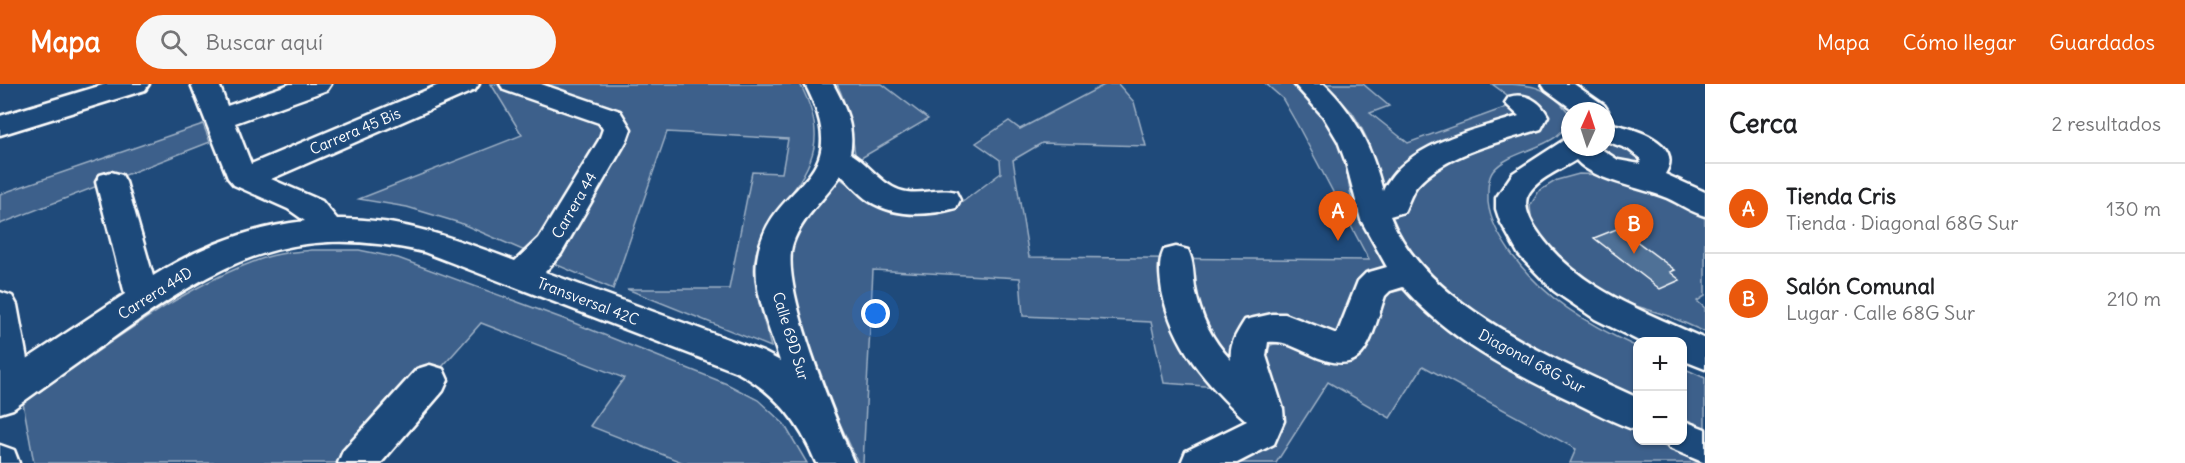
<!DOCTYPE html>
<html lang="es">
<head>
<meta charset="utf-8">
<style>
  body { margin:0; font-family:Delius,sans-serif; background:#f6f6f6; color:#202124 }
  .controls { position:absolute; right:18px; bottom:18px; display:grid; overflow:hidden; border-radius:12px; box-shadow:0 2px 4px #0004 }
  .controls button { width:54px; height:54px; display:grid; place-items:center; padding:0; border:0; border-bottom:2px solid #e0e0e0; background:#fff; color:#202124; font:30px sans-serif }
  .compass { position:absolute; left:1561px; top:18px; width:54px; height:54px; border-radius:50%; background:#fff; box-shadow:0 2px 4px #0004; rotate:3deg }
  .you { position:absolute; left:876px; top:230px; width:21px; height:21px; margin:-15px; border:4px solid #fff; border-radius:50%; background:#1a73e8; box-shadow:0 0 0 9px #1a73e833 }
  .badge { display:grid; place-items:center; width:39px; height:39px; border-radius:50%; background:#ea580c; color:#fff; font-size:20px; font-weight:700 }
  .pin { position:absolute; translate:-50% -50px; filter:drop-shadow(0 2px 3px #0008) }
  .pin::after { content:''; position:absolute; top:32px; width:21px; height:18px; background:inherit; clip-path:polygon(0 0,100% 0,50% 100%) }
  .list { margin:0; padding:0; list-style:none }
  h2 { display:flex; justify-content:space-between; align-items:center; height:78px; margin:0; padding:0 24px; font-size:26px }
  h2 small { font-size:20px; font-weight:400; color:#757577 }
  .list li { display:grid; grid-template-columns:39px 1fr auto; gap:18px; align-items:center; box-sizing:border-box; height:90px; padding:0 24px; border-top:2px solid #e0e0e0 }
  .list b { display:block; font-size:22px; white-space:nowrap }
  .list p { margin:0; font-size:20px; white-space:nowrap; color:#757577 }
  .list em { font-size:20px; font-style:normal; color:#757577 }
  .icon { flex:none; width:33px; height:33px; fill:none; stroke:currentColor; stroke-width:2; stroke-linecap:round; stroke-linejoin:round }
  .map { position:relative; flex:none; width:1705px; height:379px; overflow:hidden }
  header { display:flex; align-items:center; gap:36px; box-sizing:border-box; height:84px; padding:0 30px; background:#ea580c; color:#fff }
  header strong { font-size:28px }
  nav { display:flex; gap:33px; margin-inline-start:auto; font-size:21px }
  .search { width:420px; height:54px; background:#f6f6f6; display:flex; align-items:center; gap:15px; box-sizing:border-box; padding:0 21px; border-radius:33px; color:#757577; font-size:22px }
  main { display:flex }
  aside { flex:1; background:#fff }
  .map>svg:first-child { display:block }
  .green { fill:#3c618b; stroke:#9eb0c5; stroke-width:1.5 }
  .building { fill:#507197; stroke:#fff; stroke-width:1.5 }
  .lines { fill:none; stroke-linecap:round; stroke-linejoin:round }
  .minor-casing { stroke:#fff; stroke-width:5 }
  .minor { fill:#1f4a7a; fill-rule:evenodd }
  .labels { text-anchor:middle; dominant-baseline:central; stroke-width:4.5; stroke-linejoin:round; paint-order:stroke }
  .street-label { font-size:15px; fill:#fff; stroke:#1f4a7a }
</style>
</head>
<body>
<header>
<strong>Mapa</strong>
<div class="search"><svg class="icon" aria-label="search" viewBox="0 0 24 24"><circle cx="10" cy="10" r="6"/><path d="M15 15l6 6"/></svg>Buscar aquí</div>
<nav><a>Mapa</a><a>Cómo llegar</a><a>Guardados</a></nav>
</header>
<main>
<div class="map">
<svg width="1705" height="379" viewBox="0 0 1705 379">
  <rect width="100%" height="100%" fill="#1f4a7a"/>
  <filter id="ink" filterUnits="userSpaceOnUse"><feTurbulence type="fractalNoise" baseFrequency=".0167" numOctaves="2"/><feDisplacementMap in="SourceGraphic" scale="12" xChannelSelector="R" yChannelSelector="G"/><feConvolveMatrix kernelMatrix="1 2 1 2 8 2 1 2 1" color-interpolation-filters="sRGB"/></filter>
  <g filter="url(#ink)">
    <g class="green">
      <path d="M491,0h309c27,51 16,77 -17,121 -11,14 -22,30 -27,48 -7,29 8,65 15,94l-144,-58h102l23,-117 30,1 6,-34 -121,-7 -54,157 -153,-66 -53,-16 -48,-8 163,-64z"/>
      <path d="M837,0h45l46,35 -72,42c-4,-27 -7,-52 -19,-77z"/>
      <path d="M1106,0h12l16,18 12,44 -104,-3 -29,17 16,97 340,3 -72,-136 -15,-26 -16,-14h31l33,40 14,32 7,40 12,25 30,49 -40,26 -15,36 -7,3 -83,-12 -11,11 -3,9 11,46 -81,-6 -13,-61 -128,-6 -3,-38 -147,-8 -10,193h-5c-24,-56 -94,-182 -59,-239 10,-17 26,-32 39,-47l33,24 58,9 32,-7 40,-30 -1,-13 -24,-17 33,-22 11,8z"/>
      <path d="M1322,0h41l26,22 -19,7 38,30 110,-40 -26,-19c37,0 55,0 77,29 -2,37 -56,33 -76,58 -6,8 -5,22 -5,31 2,19 12,35 22,50 33,46 77,72 127,95v52l-115,-55 -34,-18 -69,-57 -26,-42 -18,-54 -6,-30 -9,-18 -8,-13z"/>
      <polygon points="203,40 210,58 0,140 0,110"/>
      <polygon points="1610,51 1649,82 1594,73 1601,63 1606,63 1606,56"/>
      <polygon points="1579,90 1607,91 1638,96 1705,129 1705,212 1697,217 1705,224 1705,248 1669,232 1610,214 1570,191 1532,141 1530,122 1539,107 1557,96"/>
      <path d="M312,166h47l39,8 166,61 163,65 31,16 26,24 23,39h-123l-94,-37 34,-48 -143,-55 -124,140h-323l-11,-60c75,-50 158,-118 244,-146 14,-5 30,-5 45,-7z"/>
      <polygon points="1406,205 1594,328 1637,349 1638,356 1653,357 1700,379 1570,379 1576,365 1423,282 1390,334 1328,298 1276,379 1231,379 1266,357 1265,268 1271,261 1281,258 1333,273 1380,214 1389,209"/>
      <polygon points="1683,284 1705,294 1705,347 1683,336"/>
    </g>
    <polygon class="building" points="1619,144 1675,186 1670,188 1680,196 1660,205 1594,154"/>
    <g class="lines">
      <defs>
        <g id="minor">
          <polygon points="106,0 149,0 145,6 0,51 0,32"/>
          <path d="M191,0h28l8,22 63,-22h41l-4,6 -92,33 16,41 190,-80h38l-4,6 -204,89 51,22 15,18c64,-1 120,20 178,42l24,-23 60,-98 4,-11 -4,-6 -95,-33 -4,-6h41l79,27 11,18 -4,11 -66,114 -16,18 218,80 17,9c-10,-33 -29,-71 -22,-107 14,-77 100,-68 47,-170h28c12,22 22,44 17,69 18,10 30,30 49,37 19,7 38,-3 57,2l4,8 -4,8c-29,8 -61,9 -87,-7 -11,-7 -19,-18 -28,-26 -15,23 -39,42 -48,68 -15,41 43,176 61,220h-38c-16,-40 -40,-70 -79,-91l-313,-120c-135,-31 -205,11 -311,86 -33,23 -67,47 -100,71l-13,4v-121l12,4 5,9 10,54 98,-65 -29,-112 4,-7 11,-3 11,3 4,7 27,94c46,-29 98,-49 152,-55l-17,-12 -54,-24 -6,-7z"/>
          <path d="M1294,0h30c32,31 48,65 59,107 22,-48 90,-60 136,-75l-14,-13 4,-6c17,-5 31,4 39,19l-7,13c-39,12 -97,25 -125,58 -5,7 -8,17 -12,25l-14,4c35,89 166,144 248,182v33c-24,-8 -46,-20 -68,-31 -61,-29 -122,-61 -167,-113l-13,4 -5,5c-16,46 -18,86 -77,57 -14,-6 -24,-13 -40,-11l-2,14 17,53 1,12 -10,23 -37,19h-56l5,-12 61,-30c-41,-37 -74,-75 -85,-130 -2,-14 -4,-29 2,-41l12,-3 12,3c6,12 5,24 7,38 5,28 16,51 36,72 -2,-16 6,-27 14,-40l27,-6h13l52,20 21,-53 8,-8 21,-6 -26,-47 -15,-57 -8,-22 -15,-25z"/>
          <polygon points="1542,0 1574,0 1604,21 1608,27 1606,30 1606,27 1575,27 1546,6"/>
          <path d="M1606,39c23,3 80,19 59,51l40,18v24c-14,-4 -25,-12 -38,-18 -26,-11 -73,-17 -91,-38 -14,9 -40,19 -48,35 -5,9 1,23 6,31 39,62 108,84 171,113v30l-23,-9v-18h-41l-46,-23 -41,-28 -35,-36 -19,-34 -4,-12v-11l17,-25 51,-33 6,-2v9h28l20,13 22,4 1,-5 -13,-10 -22,-8z"/>
          <polygon points="430,281 443,285 448,296 443,307 381,379 338,379 343,367 417,285"/>
          <polygon points="1682,336 1705,345 1705,379 1669,364 1665,356 1682,356"/>
          <polygon points="0,361 14,366 19,379 0,379"/>
        </g>
      </defs>
      <use href="#minor" class="minor-casing"/>
      <use href="#minor" class="minor"/>
    </g>
  </g>
  <g class="labels">
    <g class="street-label">
      <text transform="translate(355 47) rotate(-23)">Carrera 45 Bis</text>
      <text transform="translate(574 121) rotate(-60)">Carrera 44</text>
      <text transform="translate(155 209) rotate(-32)">Carrera 44D</text>
      <text transform="translate(588 217) rotate(21)">Transversal 42C</text>
      <text transform="translate(791 252) rotate(73)">Calle 69D Sur</text>
      <text transform="translate(1532 277) rotate(28)">Diagonal 68G Sur</text>
    </g>
  </g>
</svg>
<div class="controls">
<button>+</button>
<button>−</button>
</div>
<svg class="compass" viewBox="-18 -18 36 36"><path d="M0-13l5 13h-10z" fill="#e53935"/><path d="M0 13l5-13h-10z" fill="#757577"/></svg>
<div class="you"></div>
<div class="pin badge" style="left:1338px;top:157px">A</div>
<div class="pin badge" style="left:1634px;top:170px">B</div>
</div>
<aside>
<h2>Cerca<small>2 resultados</small></h2>
<ul class="list">
<li><span class="badge">A</span><div><b>Tienda Cris</b><p>Tienda · Diagonal 68G Sur</p></div><em>130 m</em></li>
<li><span class="badge">B</span><div><b>Salón Comunal</b><p>Lugar · Calle 68G Sur</p></div><em>210 m</em></li>
</ul>
</aside>
</main>
</body>
</html>
